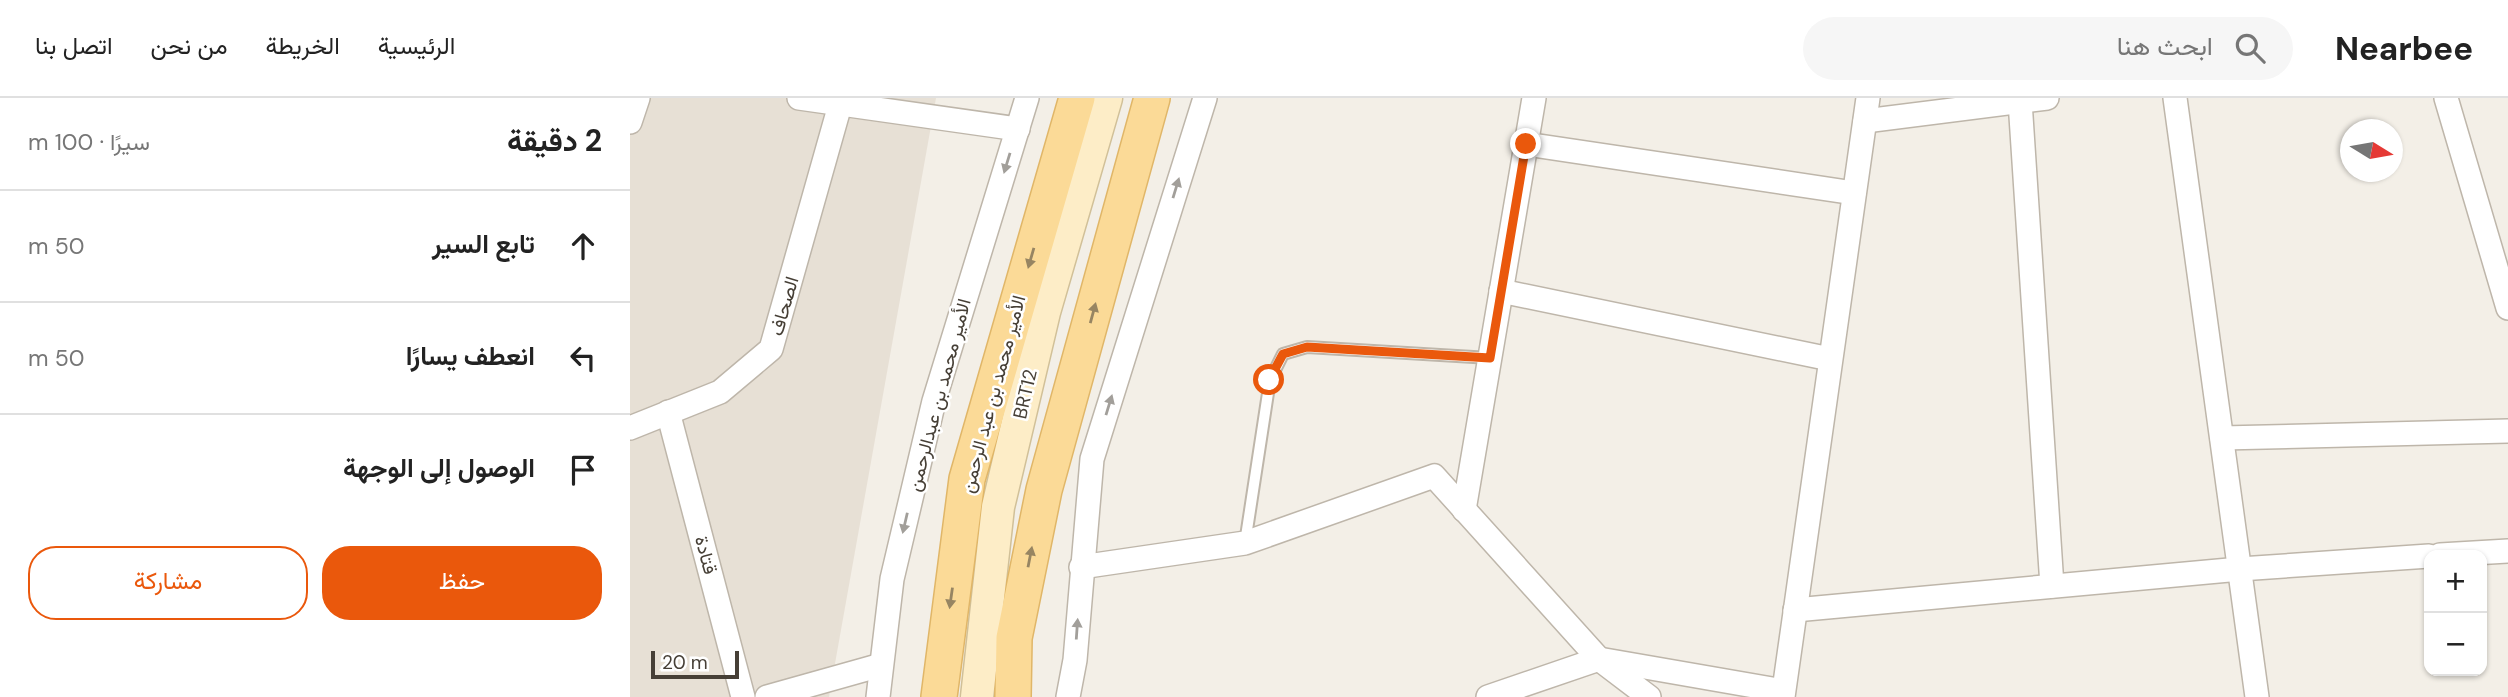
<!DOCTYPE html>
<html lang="ar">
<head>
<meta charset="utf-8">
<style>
  body { margin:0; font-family:"DM Sans",Vazirmatn,sans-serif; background:#f6f6f6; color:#222; direction:rtl }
  .controls { position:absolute; right:21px; bottom:21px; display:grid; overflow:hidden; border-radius:14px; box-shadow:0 2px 5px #0004 }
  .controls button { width:63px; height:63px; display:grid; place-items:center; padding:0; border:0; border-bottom:2px solid #e0e0e0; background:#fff; color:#222; font:35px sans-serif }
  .compass { position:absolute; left:1710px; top:21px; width:63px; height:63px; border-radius:50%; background:#fff; box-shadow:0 2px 5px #0004; rotate:101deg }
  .scale { position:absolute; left:21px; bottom:18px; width:88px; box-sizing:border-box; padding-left:7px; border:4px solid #463f36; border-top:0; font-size:19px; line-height:24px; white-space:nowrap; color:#463f36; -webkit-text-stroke:5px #fff; paint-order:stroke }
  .stop { position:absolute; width:21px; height:21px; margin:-16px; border:5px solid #ea580c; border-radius:50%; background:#fff }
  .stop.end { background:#ea580c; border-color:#fff; box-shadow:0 2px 7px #0008 }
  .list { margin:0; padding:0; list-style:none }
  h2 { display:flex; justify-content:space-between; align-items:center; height:91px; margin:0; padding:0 28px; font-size:30px }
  h2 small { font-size:23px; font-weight:400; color:#767676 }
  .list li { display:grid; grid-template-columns:46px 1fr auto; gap:21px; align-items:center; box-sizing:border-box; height:112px; padding:0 28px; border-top:2px solid #e0e0e0 }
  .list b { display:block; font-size:26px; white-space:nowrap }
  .list em { font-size:23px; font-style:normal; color:#767676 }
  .actions { display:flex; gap:14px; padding:21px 28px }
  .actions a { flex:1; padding:16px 0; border:2px solid #ea580c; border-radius:28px; text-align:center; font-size:24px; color:#ea580c }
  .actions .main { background:#ea580c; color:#fff }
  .icon { flex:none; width:38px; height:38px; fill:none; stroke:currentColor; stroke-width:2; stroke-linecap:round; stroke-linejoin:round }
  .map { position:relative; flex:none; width:1878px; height:599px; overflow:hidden; direction:ltr }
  header { display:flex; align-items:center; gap:42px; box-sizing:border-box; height:98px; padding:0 35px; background:#fff; border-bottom:2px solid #e0e0e0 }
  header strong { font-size:33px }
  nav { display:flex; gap:38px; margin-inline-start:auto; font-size:24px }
  .search { width:490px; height:63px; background:#f6f6f6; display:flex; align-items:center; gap:18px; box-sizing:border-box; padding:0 24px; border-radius:38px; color:#767676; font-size:26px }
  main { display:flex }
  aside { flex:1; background:#fff }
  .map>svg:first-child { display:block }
  .residential { fill:#e7e0d5 }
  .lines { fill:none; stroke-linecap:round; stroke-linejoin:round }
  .service-casing { stroke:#beb6aa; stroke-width:14 }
  .minor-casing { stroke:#beb6aa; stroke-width:26 }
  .secondary-casing { stroke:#d1c098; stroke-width:35 }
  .primary-casing { stroke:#e0b668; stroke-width:38 }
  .service { stroke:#fff; stroke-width:10 }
  .minor { stroke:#fff; stroke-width:23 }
  .secondary { stroke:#fdedc7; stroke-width:32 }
  .primary { stroke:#fbda97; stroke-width:35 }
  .oneway { fill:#a29f9a }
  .oneway2 { fill:#978562 }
  .route { stroke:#ea580c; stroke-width:9 }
  .labels { text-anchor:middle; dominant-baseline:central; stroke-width:5; stroke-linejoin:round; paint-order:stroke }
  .street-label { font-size:19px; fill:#463f36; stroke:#fff }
</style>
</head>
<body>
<header>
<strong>Nearbee</strong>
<div class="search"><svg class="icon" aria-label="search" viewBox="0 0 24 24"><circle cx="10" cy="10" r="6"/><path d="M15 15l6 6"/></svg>ابحث هنا</div>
<nav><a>الرئيسية</a><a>الخريطة</a><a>من نحن</a><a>اتصل بنا</a></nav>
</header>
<main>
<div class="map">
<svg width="1878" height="599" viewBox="0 0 1878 599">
  <rect width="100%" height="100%" fill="#f3efe7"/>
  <polygon class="residential" points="0,0 306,0 199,599 0,599"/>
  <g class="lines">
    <defs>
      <polyline id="service" points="615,445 640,282 653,256 677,249 860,260"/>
      <g id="minor">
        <polyline points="169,0 388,31"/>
        <polyline points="1545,0 1627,599"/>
        <polyline points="1816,0 1878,210"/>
        <polyline points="1390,3 1422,488"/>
        <polyline points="1235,23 1417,0"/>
        <polyline points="0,24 8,0"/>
        <polyline points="896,46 1224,95"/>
        <polyline points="871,193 1200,261"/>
        <polyline points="38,314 113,599"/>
        <polyline points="0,330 90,294 141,251 210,7"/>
        <polyline points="1592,340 1878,333"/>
        <polyline points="834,412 904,0"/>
        <polyline points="1810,457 1878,453"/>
        <polyline points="451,469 615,445 804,378 969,561 1019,599"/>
        <polyline points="1165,512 1610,471 1799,458"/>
        <polyline points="137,599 251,567"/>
        <polyline points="248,599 262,481 304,303 397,0"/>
        <polyline points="438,599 445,562 462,361 575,0"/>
        <polyline points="858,599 969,561 1153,593"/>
        <polyline points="1153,599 1238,0"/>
      </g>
      <polyline id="secondary" points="347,599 368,409 414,214 476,0"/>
      <g id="primary">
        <polyline points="309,599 337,381 447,0"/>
        <polyline points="383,599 384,540 414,392 522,0"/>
      </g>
    </defs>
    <use href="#service" class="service-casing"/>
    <use href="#minor" class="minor-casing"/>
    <use href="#secondary" class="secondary-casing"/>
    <use href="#primary" class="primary-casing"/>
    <use href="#service" class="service"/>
    <use href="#minor" class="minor"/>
    <use href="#secondary" class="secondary"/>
    <use href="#primary" class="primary"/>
  </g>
  <defs><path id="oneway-solid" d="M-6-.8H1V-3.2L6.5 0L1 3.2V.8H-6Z" transform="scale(1.75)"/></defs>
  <g class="oneway">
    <use href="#oneway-solid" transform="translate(377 65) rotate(107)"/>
    <use href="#oneway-solid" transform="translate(546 90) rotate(-73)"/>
    <use href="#oneway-solid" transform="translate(479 307) rotate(-73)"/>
    <use href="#oneway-solid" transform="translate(275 425) rotate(103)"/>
    <use href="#oneway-solid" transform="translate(447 531) rotate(-86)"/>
  </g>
  <g class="oneway2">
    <use href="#oneway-solid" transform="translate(401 160) rotate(106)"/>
    <use href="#oneway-solid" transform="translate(463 215) rotate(-75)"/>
    <use href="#oneway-solid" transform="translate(400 459) rotate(-79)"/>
    <use href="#oneway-solid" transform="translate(321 500) rotate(98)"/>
  </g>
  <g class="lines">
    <polyline class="route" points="639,282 653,256 677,249 860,260 896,46"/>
  </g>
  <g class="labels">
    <g class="street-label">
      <text transform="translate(154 208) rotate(-74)">الصحاف</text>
      <text transform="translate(363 296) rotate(-75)">الأمير محمد بن عبد الرحمن</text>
      <text transform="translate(395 296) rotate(-77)">BRT12</text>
      <text transform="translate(309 297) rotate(-75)">الأمير محمد بن عبدالرحمن</text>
      <text transform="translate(76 457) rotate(75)">قتادة</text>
    </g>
  </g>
</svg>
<div class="controls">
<button>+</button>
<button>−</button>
</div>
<svg class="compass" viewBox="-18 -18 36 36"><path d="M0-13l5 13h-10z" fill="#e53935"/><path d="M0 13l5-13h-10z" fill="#767676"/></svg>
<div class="scale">20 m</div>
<div class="stop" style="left:639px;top:282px"></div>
<div class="stop end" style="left:896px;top:46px"></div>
</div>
<aside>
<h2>2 دقيقة<small>سيرًا · 100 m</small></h2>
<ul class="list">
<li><svg class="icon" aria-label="ahead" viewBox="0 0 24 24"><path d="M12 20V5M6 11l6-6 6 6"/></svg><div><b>تابع السير</b></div><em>50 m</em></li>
<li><svg class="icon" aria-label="left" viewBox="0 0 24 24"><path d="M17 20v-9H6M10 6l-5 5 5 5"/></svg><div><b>انعطف يسارًا</b></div><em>50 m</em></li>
<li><svg class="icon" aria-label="arrive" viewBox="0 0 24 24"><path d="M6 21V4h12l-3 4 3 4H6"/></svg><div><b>الوصول إلى الوجهة</b></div></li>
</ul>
<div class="actions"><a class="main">حفظ</a><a>مشاركة</a></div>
</aside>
</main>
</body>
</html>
